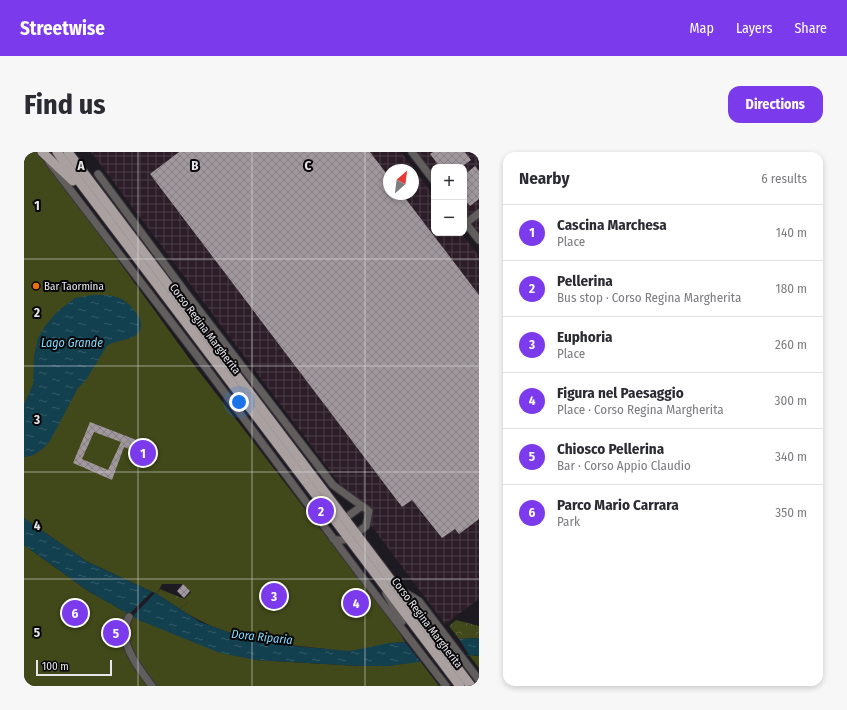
<!DOCTYPE html>
<html lang="en">
<head>
<meta charset="utf-8">
<style>
  body { margin:0; font-family:"Fira Sans Condensed",sans-serif; background:#f7f7f7; color:#2b2b33 }
  .controls { position:absolute; right:12px; top:12px; display:grid; overflow:hidden; border-radius:8px; box-shadow:0 2px 6px #0003 }
  .controls button { width:36px; height:36px; display:grid; place-items:center; padding:0; border:0; border-bottom:1px solid #e1e1e2; background:#fff; color:#2b2b33; font:20px sans-serif }
  .compass { position:absolute; left:359px; top:12px; width:36px; height:36px; border-radius:50%; background:#fff; box-shadow:0 2px 6px #0003; rotate:28deg }
  .scale { position:absolute; left:12px; bottom:10px; width:76px; box-sizing:border-box; padding-left:4px; border:2px solid #e7e5e9; border-top:0; font-size:11px; line-height:14px; white-space:nowrap; color:#e7e5e9; -webkit-text-stroke:3px #070608; paint-order:stroke }
  .you { position:absolute; left:215px; top:250px; width:14px; height:14px; margin:-10px; border:3px solid #fff; border-radius:50%; background:#1a73e8; box-shadow:0 0 0 6px #1a73e833 }
  .badge { display:grid; place-items:center; width:26px; height:26px; border-radius:50%; background:#7c3aed; color:#fff; font-size:13px; font-weight:700 }
  .pin { position:absolute; translate:-50% -50%; border:2px solid #fff; box-shadow:0 1px 4px #0006 }
  .list { margin:0; padding:0; list-style:none }
  h2 { display:flex; justify-content:space-between; align-items:center; height:52px; margin:0; padding:0 16px; font-size:17px }
  h2 small { font-size:13px; font-weight:400; color:#7c7c81 }
  .list li { display:grid; grid-template-columns:26px 1fr auto; gap:12px; align-items:center; box-sizing:border-box; height:56px; padding:0 16px; border-top:1px solid #e1e1e2 }
  .list b { display:block; font-size:15px; white-space:nowrap }
  .list p { margin:0; font-size:13px; white-space:nowrap; color:#7c7c81 }
  .list em { font-size:13px; font-style:normal; color:#7c7c81 }
  .map { position:relative; flex:none; width:455px; height:534px; overflow:hidden; border-radius:12px }
  header { display:flex; align-items:center; gap:24px; box-sizing:border-box; height:56px; padding:0 20px; background:#7c3aed; color:#fff }
  header strong { font-size:19px }
  nav { display:flex; gap:22px; margin-inline-start:auto; font-size:14px }
  .intro { display:flex; align-items:center; justify-content:space-between; box-sizing:border-box; height:96px; padding:0 24px }
  h1 { margin:0; font-size:28px }
  .button { padding:10px 18px; border-radius:12px; background:#7c3aed; color:#fff; font-size:14px; font-weight:700 }
  main { display:flex; gap:24px; padding:0 24px }
  aside { flex:1; background:#fff; border-radius:12px; box-shadow:0 2px 6px #0003 }
  .map>svg:first-child { display:block }
  .industrial { fill:url(#industrial-grid); fill-rule:evenodd }
  .forest { fill:url(#forest-crowns) }
  .green { fill:#414819 }
  .water { fill:url(#water-ripples) }
  .pier { fill:#1d1a21 }
  .building { fill:url(#building-cross-hatch); fill-rule:evenodd }
  .lines { fill:none; stroke-linecap:round; stroke-linejoin:round }
  .minor-casing { stroke:#39363d; stroke-width:9 }
  .major-casing { stroke:#39363d; stroke-width:11 }
  .minor { stroke:#625e5d; stroke-width:7 }
  .major { stroke:#a9a09f; stroke-width:9 }
  .grid { fill:none; stroke:#e7e5e9; stroke-width:1; stroke-opacity:0.55 }
  .food-dot { fill:#e8710a; stroke:#070608; stroke-width:1.5 }
  .labels { text-anchor:middle; dominant-baseline:central; stroke-width:4; stroke-linejoin:round; paint-order:stroke }
  .poi-label { font-size:11px; fill:#e7e5e9; stroke:#070608; text-anchor:start }
  .street-label { font-size:11px; fill:#e7e5e9; stroke:#070608 }
  .water-label { font-size:12px; font-style:italic; fill:#82dafc; stroke:#070608 }
  .grid-label { font-size:13px; text-anchor:middle; font-weight:bold; fill:#e7e5e9; stroke:#070608; stroke-width:4; stroke-linejoin:round; paint-order:stroke }
</style>
</head>
<body>
<header>
<strong>Streetwise</strong>
<nav><a>Map</a><a>Layers</a><a>Share</a></nav>
</header>
<div class="intro"><h1>Find us</h1><a class="button">Directions</a></div>
<main>
<div class="map">
<svg width="455" height="534" viewBox="0 0 455 534">
  <defs>
    <pattern id="industrial-grid" width="8" height="8" patternUnits="userSpaceOnUse"><rect width="8" height="8" fill="#2d1d28"/><path d="M0 4h8M4 0v8" fill="none" stroke="#4b3e47"/></pattern>
    <pattern id="forest-crowns" width="20" height="18" patternUnits="userSpaceOnUse"><rect width="20" height="18" fill="#414819"/><path d="M2 6a3 3 0 1 1 6 0M12 15a3 3 0 1 1 6 0" fill="none" stroke="#5c623a"/></pattern>
    <pattern id="water-ripples" width="26" height="14" patternUnits="userSpaceOnUse"><rect width="26" height="14" fill="#13404f"/><path d="M2 4q2-2 4 0t4 0M15 11q2-2 4 0t4 0" fill="none" stroke="#355b68"/></pattern>
    <pattern id="building-cross-hatch" width="8" height="8" patternUnits="userSpaceOnUse"><rect width="8" height="8" fill="#a1989d"/><path d="M0 0l8 8M0 8l8-8" fill="none" stroke="#857f83"/></pattern>
  </defs>
  <rect width="100%" height="100%" fill="#1d1a21"/>
  <g class="industrial">
    <path d="M67,0h310l33,44v37h27l18,23v343l-34,25zM365,18h24v24h-24z"/>
    <polygon points="391,0 455,0 455,83 440,63 440,15 410,15 410,24"/>
  </g>
  <g class="forest">
    <polygon points="136,437 165,449 156,457 133,442"/>
    <polygon points="432,468 455,474 455,486 435,487 425,474"/>
  </g>
  <g class="green">
    <path d="M0,0h16l151,209 205,266 9,15c-19,1 -36,7 -54,9 -11,1 -23,-2 -34,-3 -49,-5 -95,-11 -137,-39l8,-7 -4,-3 7,-7 -8,-8h-21l-5,10 -71,-33 -62,-43z"/>
    <polygon points="0,393 64,439 117,469 232,508 336,514 364,514 396,509 415,534 0,534"/>
    <polygon points="445,503 455,504 455,516"/>
  </g>
  <g class="water">
    <path d="M79,143c6,0 12,1 18,4 11,5 29,26 15,36 -8,6 -21,5 -29,11l-21,34 -8,8 -28,53c-6,7 -15,16 -26,16v-53l9,-20 1,-28 4,-18 7,-12 13,-15 17,-13 17,-3z"/>
    <polygon points="0,366 62,409 133,442 176,470 218,485 269,494 326,499 365,491 455,486 455,504 450,503 364,514 336,514 232,508 196,501 117,469 64,439 0,393"/>
  </g>
  <g class="pier">
    <polygon points="128,440 131,441 107,466 103,464"/>
    <polygon points="435,487 445,503 396,509 381,490"/>
  </g>
  <g class="building">
    <polygon points="155,0 346,0 365,25 365,42 378,42 455,143 455,367 435,382 431,377 418,386 388,348 378,355 126,22"/>
    <polygon points="409,0 441,0 447,8 437,15 416,15 406,2"/>
    <polygon points="451,14 455,19 455,47 446,54 440,47 440,23"/>
    <path d="M66,270l62,24 -5,11 -23,-10 -12,33 -39,-17zM70,280l27,10 -13,28 -26,-11z"/>
    <polygon points="159,432 166,439 160,446 153,439"/>
  </g>
  <g class="lines">
    <defs>
      <g id="minor">
        <polyline points="388,0 410,29"/>
        <polyline points="25,10 174,205 335,421 422,534"/>
        <path d="M74,22l88,119 147,192 36,26 -3,15c-11,8 -18,18 -33,13"/>
        <polyline points="440,69 455,88"/>
        <polyline points="442,71 455,61"/>
        <polyline points="320,367 338,354"/>
        <polyline points="375,437 395,449 455,528"/>
        <polyline points="362,441 378,470"/>
        <path d="M105,465c-14,22 10,52 23,69"/>
      </g>
      <g id="major">
        <polyline points="18,0 49,29"/>
        <polyline points="33,0 436,534"/>
        <polyline points="44,0 447,534"/>
      </g>
    </defs>
    <use href="#minor" class="minor-casing"/>
    <use href="#major" class="major-casing"/>
    <use href="#minor" class="minor"/>
    <use href="#major" class="major"/>
  </g>
  <path class="grid" d="M114,0v534M228,0v534M341,0v534M0,107h455M0,214h455M0,320h455M0,427h455"/>
  <circle class="food-dot" cx="12" cy="134" r="4"/>
  <g class="labels">
    <g class="poi-label">
      <text x="20" y="134">Bar Taormina</text>
    </g>
    <g class="street-label">
      <text transform="translate(181 177) rotate(53)">Corso Regina Margherita</text>
      <text transform="translate(403 471) rotate(53)">Corso Regina Margherita</text>
    </g>
    <g class="water-label">
      <text x="48" y="191">Lago Grande</text>
      <text transform="translate(238 485) rotate(6)">Dora Riparia</text>
    </g>
  </g>
  <g class="grid-label">
    <text x="57" y="18">A</text>
    <text x="171" y="18">B</text>
    <text x="284" y="18">C</text>
    <text x="13" y="58">1</text>
    <text x="13" y="165">2</text>
    <text x="13" y="272">3</text>
    <text x="13" y="378">4</text>
    <text x="13" y="485">5</text>
  </g>
</svg>
<div class="controls">
<button>+</button>
<button>−</button>
</div>
<svg class="compass" viewBox="-18 -18 36 36"><path d="M0-13l5 13h-10z" fill="#e53935"/><path d="M0 13l5-13h-10z" fill="#7c7c81"/></svg>
<div class="scale">100 m</div>
<div class="you"></div>
<div class="pin badge" style="left:119px;top:301px">1</div>
<div class="pin badge" style="left:297px;top:359px">2</div>
<div class="pin badge" style="left:250px;top:444px">3</div>
<div class="pin badge" style="left:332px;top:451px">4</div>
<div class="pin badge" style="left:92px;top:481px">5</div>
<div class="pin badge" style="left:51px;top:461px">6</div>
</div>
<aside>
<h2>Nearby<small>6 results</small></h2>
<ul class="list">
<li><span class="badge">1</span><div><b>Cascina Marchesa</b><p>Place</p></div><em>140 m</em></li>
<li><span class="badge">2</span><div><b>Pellerina</b><p>Bus stop · Corso Regina Margherita</p></div><em>180 m</em></li>
<li><span class="badge">3</span><div><b>Euphoria</b><p>Place</p></div><em>260 m</em></li>
<li><span class="badge">4</span><div><b>Figura nel Paesaggio</b><p>Place · Corso Regina Margherita</p></div><em>300 m</em></li>
<li><span class="badge">5</span><div><b>Chiosco Pellerina</b><p>Bar · Corso Appio Claudio</p></div><em>340 m</em></li>
<li><span class="badge">6</span><div><b>Parco Mario Carrara</b><p>Park</p></div><em>350 m</em></li>
</ul>
</aside>
</main>
</body>
</html>
